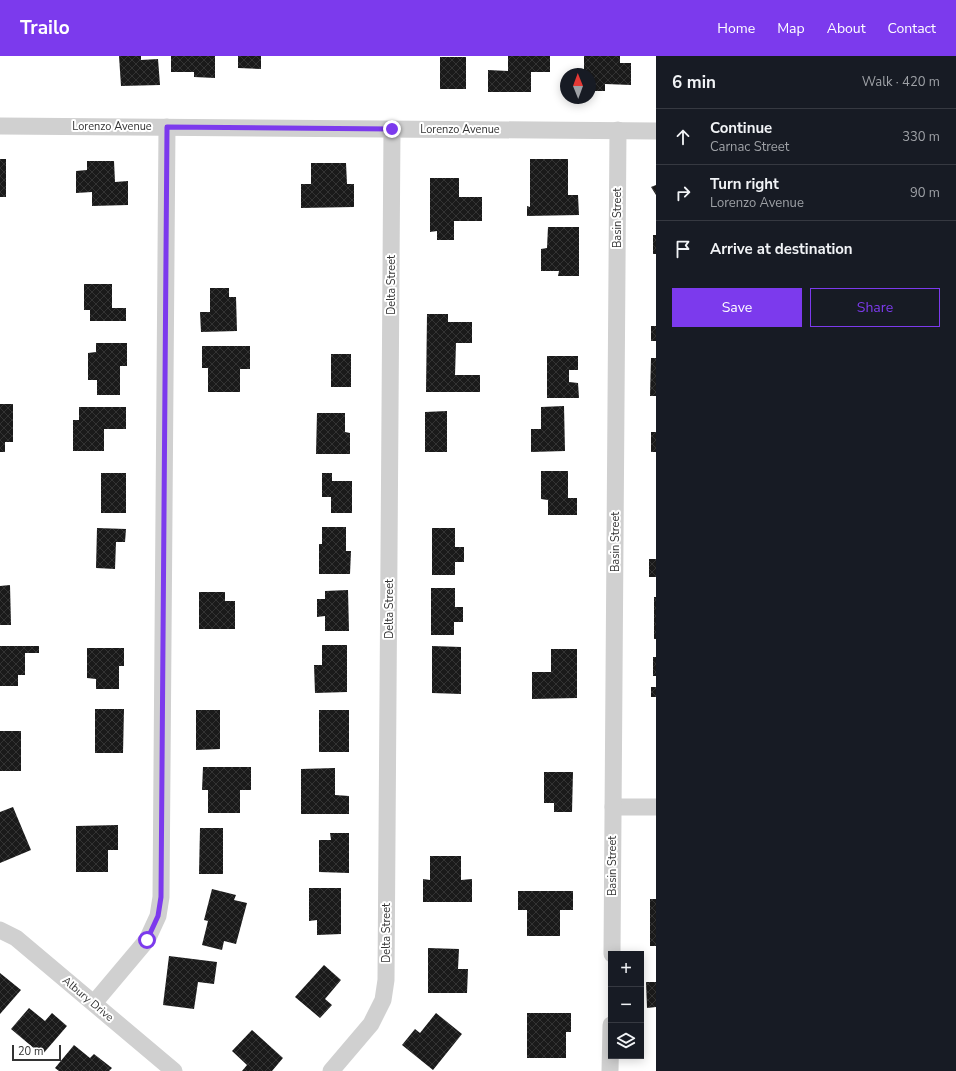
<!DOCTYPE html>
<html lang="en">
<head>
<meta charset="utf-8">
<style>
  body { margin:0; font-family:"Nunito Sans",sans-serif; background:#20242c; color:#f1f3f6 }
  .controls { position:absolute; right:12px; bottom:12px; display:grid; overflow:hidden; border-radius:0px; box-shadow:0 2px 10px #0003 }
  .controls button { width:36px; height:36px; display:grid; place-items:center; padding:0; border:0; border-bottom:1px solid #363941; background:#171b24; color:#f1f3f6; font:20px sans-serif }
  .compass { position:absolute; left:560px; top:12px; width:36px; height:36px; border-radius:50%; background:#171b24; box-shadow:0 2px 10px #0003; rotate:359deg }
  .scale { position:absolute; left:12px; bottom:10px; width:49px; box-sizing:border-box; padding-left:4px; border:2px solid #333; border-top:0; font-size:11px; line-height:14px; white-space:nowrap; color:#333; -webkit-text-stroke:3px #fff; paint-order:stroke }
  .stop { position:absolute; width:12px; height:12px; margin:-9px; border:3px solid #7c3aed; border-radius:50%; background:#fff }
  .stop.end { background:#7c3aed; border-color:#fff; box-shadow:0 1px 4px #0008 }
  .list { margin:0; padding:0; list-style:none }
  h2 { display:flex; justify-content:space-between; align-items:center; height:52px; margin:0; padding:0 16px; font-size:17px }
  h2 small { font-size:13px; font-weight:400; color:#9ea1a6 }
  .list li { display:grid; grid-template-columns:26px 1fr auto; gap:12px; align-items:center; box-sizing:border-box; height:56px; padding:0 16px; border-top:1px solid #363941 }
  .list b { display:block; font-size:15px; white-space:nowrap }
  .list p { margin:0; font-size:13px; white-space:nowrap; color:#9ea1a6 }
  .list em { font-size:13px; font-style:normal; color:#9ea1a6 }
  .actions { display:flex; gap:8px; padding:12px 16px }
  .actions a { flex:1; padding:9px 0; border:1px solid #7c3aed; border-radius:0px; text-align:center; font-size:14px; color:#7c3aed }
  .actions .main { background:#7c3aed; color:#fff }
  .icon { flex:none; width:22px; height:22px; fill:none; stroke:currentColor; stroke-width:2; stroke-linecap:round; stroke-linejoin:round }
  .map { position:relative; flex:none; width:656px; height:1015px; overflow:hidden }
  header { display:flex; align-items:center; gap:24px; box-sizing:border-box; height:56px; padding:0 20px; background:#7c3aed; color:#fff }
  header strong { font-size:19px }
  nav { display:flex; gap:22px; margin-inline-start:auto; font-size:14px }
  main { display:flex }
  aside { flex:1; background:#171b24 }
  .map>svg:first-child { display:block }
  .building { fill:url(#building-cross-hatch) }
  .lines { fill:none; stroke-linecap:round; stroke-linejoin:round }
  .street { stroke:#d0d0d0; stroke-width:17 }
  .route { stroke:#7c3aed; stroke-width:5 }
  .labels { text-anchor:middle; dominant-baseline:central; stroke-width:4; stroke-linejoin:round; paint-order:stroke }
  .street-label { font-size:11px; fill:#333; stroke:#fff }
</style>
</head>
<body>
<header>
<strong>Trailo</strong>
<nav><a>Home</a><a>Map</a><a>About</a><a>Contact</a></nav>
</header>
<main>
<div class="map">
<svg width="656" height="1015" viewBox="0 0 656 1015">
  <defs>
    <pattern id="building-cross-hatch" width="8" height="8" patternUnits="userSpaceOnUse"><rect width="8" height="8" fill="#1a1a1a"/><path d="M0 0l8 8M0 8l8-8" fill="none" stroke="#333"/></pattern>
  </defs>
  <rect width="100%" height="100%" fill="#fff"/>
  <g class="building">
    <polygon points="119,0 141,0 141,4 158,3 160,29 121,30"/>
    <polygon points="171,0 215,0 215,22 194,21 194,16 171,16"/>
    <polygon points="238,0 261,0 261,13 238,12"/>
    <polygon points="508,0 550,0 550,16 531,16 531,36 488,36 488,14 508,15"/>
    <polygon points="584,0 620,0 620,7 631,7 631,29 605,28 605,35 590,35 590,18 584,18"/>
    <rect x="440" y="1" width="26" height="32"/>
    <rect x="0" y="103" width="6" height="38"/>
    <polygon points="530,103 568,103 568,139 578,139 579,159 527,160 527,150 530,151"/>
    <polygon points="87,105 114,105 115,126 128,125 128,149 92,150 92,136 76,137 76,115 87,114"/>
    <polygon points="311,107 346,107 347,128 354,128 354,151 301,152 301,128 311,128"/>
    <polygon points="430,122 459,122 459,141 482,141 482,165 454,165 454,184 437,184 437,175 430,176"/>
    <polygon points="656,129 656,139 651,131"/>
    <polygon points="548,171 579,171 579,220 558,220 559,215 541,215 541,193 547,192"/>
    <rect x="653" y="179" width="3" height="19"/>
    <polygon points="84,228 112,228 112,252 126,252 126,265 90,265 90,254 84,254"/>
    <polygon points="210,232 229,232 229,241 236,241 237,275 201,276 200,256 210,256"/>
    <polygon points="427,258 448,258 448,266 472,266 472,287 456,287 455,319 480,319 480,336 426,336"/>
    <rect x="651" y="270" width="5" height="15"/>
    <polygon points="96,287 127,287 127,310 120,310 120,339 97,339 97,324 88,324 88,297 96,296"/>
    <polygon points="202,290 250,290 250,313 240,313 240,336 208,336 208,312 202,312"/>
    <rect x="331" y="298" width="20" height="33"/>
    <polygon points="547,300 578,300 578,314 569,314 569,326 578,327 579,342 547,342"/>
    <polygon points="651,302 656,302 656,340 650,340"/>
    <polygon points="0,348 13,348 13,386 5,386 5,396 0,396"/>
    <polygon points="564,350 565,395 531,396 531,373 541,373 541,351"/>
    <polygon points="79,351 126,351 126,373 104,373 104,395 73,395 73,364 79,364"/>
    <polygon points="447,355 447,396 425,396 425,356"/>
    <polygon points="317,357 345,357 345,376 350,377 350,398 316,398"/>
    <rect x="651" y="376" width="5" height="20"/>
    <polygon points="541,415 568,415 568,442 577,442 577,459 548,459 548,444 541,443"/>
    <rect x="101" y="417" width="25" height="40"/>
    <polygon points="322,417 332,417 332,425 352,425 352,457 331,457 331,441 322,441"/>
    <polygon points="322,471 346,471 346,495 351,495 350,518 319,518 319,488 322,488"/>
    <polygon points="97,472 126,473 125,486 116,486 115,513 96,512"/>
    <polygon points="432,472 455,472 455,491 464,491 464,506 455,506 455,519 432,519"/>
    <rect x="649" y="503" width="7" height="18"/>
    <polygon points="10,529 11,569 0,569 0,530"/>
    <polygon points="431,532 455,532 455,551 463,551 463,566 454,566 454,579 431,579"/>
    <polygon points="348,534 349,575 325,575 325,560 317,561 317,543 325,543 325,535"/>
    <polygon points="199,536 225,536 225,545 235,545 235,573 199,573"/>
    <rect x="654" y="541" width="2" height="42"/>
    <polygon points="322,589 347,589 347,636 315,637 314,609 322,609"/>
    <polygon points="0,590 39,590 39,597 25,597 25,619 18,619 18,630 0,630"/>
    <polygon points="432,590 461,591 461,638 432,637"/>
    <polygon points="87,592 124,592 124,610 119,610 119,633 96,633 96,623 87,622"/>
    <polygon points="551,593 577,593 577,642 532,643 532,616 551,616"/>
    <rect x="653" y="601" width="3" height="19"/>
    <rect x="651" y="631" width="5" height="10"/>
    <polygon points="95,653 124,653 123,697 95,697"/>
    <polygon points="196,654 220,654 220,693 196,694"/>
    <rect x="319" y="654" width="30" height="42"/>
    <rect x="0" y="675" width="21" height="40"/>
    <polygon points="203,711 251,711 251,734 240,734 240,757 208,757 208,734 202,734"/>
    <polygon points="335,712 335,739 349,740 349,758 301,758 301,713"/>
    <polygon points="544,716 573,716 572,756 554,756 554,747 544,747"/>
    <polygon points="13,751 31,794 0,807 0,756"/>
    <polygon points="118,769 118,794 108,794 108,816 76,816 76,770"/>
    <polygon points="200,772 223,772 223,818 199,818"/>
    <polygon points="330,777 349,777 349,817 319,816 319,784 331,784"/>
    <polygon points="430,800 461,800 461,824 472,823 472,846 423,846 423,823 430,824"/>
    <polygon points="309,832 341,832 341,878 317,879 317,864 309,865"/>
    <polygon points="212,833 236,839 234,844 247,847 236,888 224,885 222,894 202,889 208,865 204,864"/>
    <polygon points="518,835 573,835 573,854 560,854 560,880 527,880 527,854 518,854"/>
    <rect x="650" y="843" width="6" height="47"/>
    <polygon points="428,892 459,893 458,913 468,913 467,937 428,937"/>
    <polygon points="169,900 217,906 214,928 198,926 194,953 163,949"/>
    <polygon points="324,909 341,924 325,943 332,949 320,962 295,941"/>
    <polygon points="0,917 21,934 0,958"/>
    <polygon points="646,926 656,926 656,951 647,952"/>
    <polygon points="29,952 45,965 52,957 67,970 42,999 11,973"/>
    <polygon points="436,957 462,978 433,1014 402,989 415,973 420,977"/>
    <polygon points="527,957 571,957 571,976 566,976 566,1002 527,1002"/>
    <polygon points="252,974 283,1002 272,1015 242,1015 247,1009 232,995"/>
    <polygon points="74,989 90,1002 94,998 112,1012 109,1015 59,1015 55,1012"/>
  </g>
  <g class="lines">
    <g class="street">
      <polyline points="0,70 656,75"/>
      <polyline points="613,751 656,751"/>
      <polyline points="0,874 16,882 174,1015"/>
      <polyline points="612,898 618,74"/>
      <polyline points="94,947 147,884 158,860 161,841 167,71"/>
      <polyline points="331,1015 371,968 383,944 386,924 392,73"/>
      <polyline points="610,1015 611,969"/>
    </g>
  </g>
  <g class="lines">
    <polyline class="route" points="147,884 158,860 161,841 167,71 392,73"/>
  </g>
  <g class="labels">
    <g class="street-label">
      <text x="112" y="70">Lorenzo Avenue</text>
      <text x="460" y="73">Lorenzo Avenue</text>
      <text transform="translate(617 162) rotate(-90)">Basin Street</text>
      <text transform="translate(391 229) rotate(-90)">Delta Street</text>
      <text transform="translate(615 486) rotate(-90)">Basin Street</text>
      <text transform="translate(389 553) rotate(-90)">Delta Street</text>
      <text transform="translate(612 810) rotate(-90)">Basin Street</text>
      <text transform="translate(386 877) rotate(-90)">Delta Street</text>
      <text transform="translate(88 943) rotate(40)">Albury Drive</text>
    </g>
  </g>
</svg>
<div class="controls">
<button>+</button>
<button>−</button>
<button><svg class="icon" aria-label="layers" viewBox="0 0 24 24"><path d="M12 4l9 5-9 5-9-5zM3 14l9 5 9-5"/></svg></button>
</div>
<svg class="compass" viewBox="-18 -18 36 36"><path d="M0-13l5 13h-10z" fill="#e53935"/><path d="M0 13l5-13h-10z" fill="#9ea1a6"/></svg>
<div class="scale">20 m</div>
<div class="stop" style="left:147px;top:884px"></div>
<div class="stop end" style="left:392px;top:73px"></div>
</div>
<aside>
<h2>6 min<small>Walk · 420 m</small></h2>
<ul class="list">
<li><svg class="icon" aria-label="ahead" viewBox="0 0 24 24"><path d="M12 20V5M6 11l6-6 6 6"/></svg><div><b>Continue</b><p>Carnac Street</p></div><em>330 m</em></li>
<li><svg class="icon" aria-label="right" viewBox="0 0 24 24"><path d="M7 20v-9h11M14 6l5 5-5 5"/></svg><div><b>Turn right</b><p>Lorenzo Avenue</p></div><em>90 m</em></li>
<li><svg class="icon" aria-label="arrive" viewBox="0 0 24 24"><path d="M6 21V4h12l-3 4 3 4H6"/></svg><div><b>Arrive at destination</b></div></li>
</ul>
<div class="actions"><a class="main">Save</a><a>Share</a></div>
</aside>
</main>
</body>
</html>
